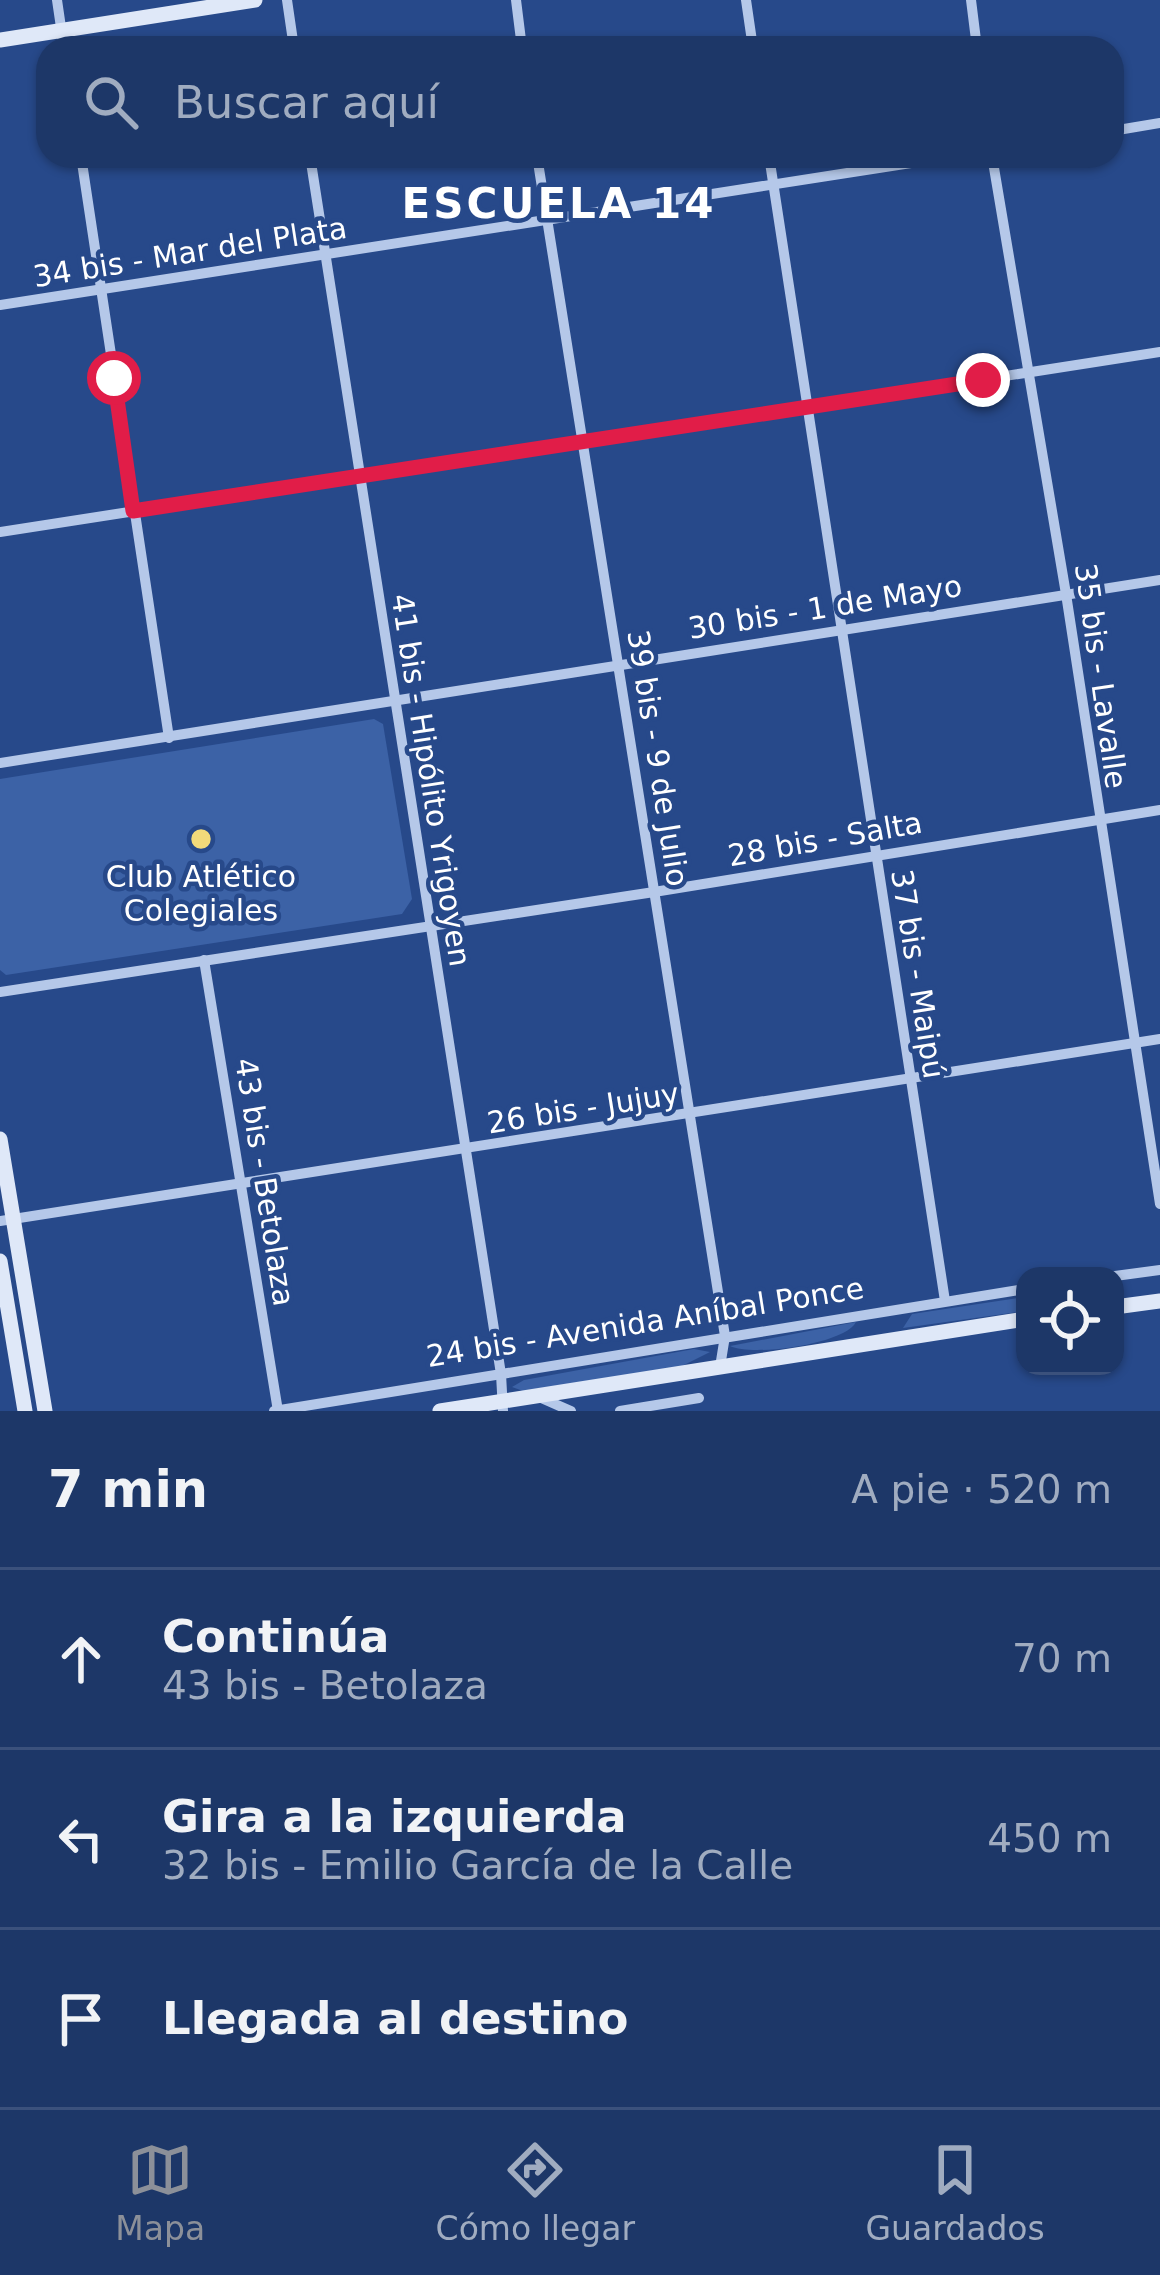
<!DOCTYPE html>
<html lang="es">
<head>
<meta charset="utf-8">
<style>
  body { margin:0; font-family:"DejaVu Sans",sans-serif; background:#253f6e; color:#f1f3f6 }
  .controls { position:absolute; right:36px; bottom:36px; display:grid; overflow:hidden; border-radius:24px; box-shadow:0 3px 9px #0004 }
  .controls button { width:108px; height:108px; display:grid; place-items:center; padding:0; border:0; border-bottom:3px solid #3b517c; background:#1d3768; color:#f1f3f6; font:60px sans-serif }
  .stop { position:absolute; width:36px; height:36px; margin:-27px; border:9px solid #e11d48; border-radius:50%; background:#fff }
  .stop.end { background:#e11d48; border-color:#fff; box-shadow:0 3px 12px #0008 }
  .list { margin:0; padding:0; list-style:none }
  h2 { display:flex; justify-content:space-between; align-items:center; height:156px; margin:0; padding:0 48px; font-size:51px }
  h2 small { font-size:39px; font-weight:400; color:#a0acc0 }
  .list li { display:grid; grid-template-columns:78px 1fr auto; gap:36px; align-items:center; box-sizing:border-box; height:180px; padding:0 48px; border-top:3px solid #3b517c }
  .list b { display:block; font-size:45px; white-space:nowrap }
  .list p { margin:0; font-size:39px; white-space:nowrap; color:#a0acc0 }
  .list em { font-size:39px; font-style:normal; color:#a0acc0 }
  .icon { flex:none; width:66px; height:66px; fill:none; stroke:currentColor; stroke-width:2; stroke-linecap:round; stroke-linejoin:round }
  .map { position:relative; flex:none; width:1160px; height:1411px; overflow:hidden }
  .search { position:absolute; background:#1d3768; box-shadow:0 3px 9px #0004; left:36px; right:36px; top:36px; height:132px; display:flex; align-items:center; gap:30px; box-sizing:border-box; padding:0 42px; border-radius:36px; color:#a0acc0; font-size:45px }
  .sheet { height:696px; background:#1d3768 }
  nav { display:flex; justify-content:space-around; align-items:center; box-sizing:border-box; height:168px; border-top:3px solid #3b517c; background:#1d3768; font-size:33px; color:#a0acc0 }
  nav a { display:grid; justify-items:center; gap:6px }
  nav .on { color:#8c9099 }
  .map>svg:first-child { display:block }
  .green { fill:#3c62a6 }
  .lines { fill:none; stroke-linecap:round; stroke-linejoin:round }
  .minor { stroke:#b5c8e9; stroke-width:10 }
  .secondary { stroke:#dfe8f8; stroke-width:15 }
  .route { stroke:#e11d48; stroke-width:15 }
  .poi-dot { fill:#f2da7a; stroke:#27498a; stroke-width:4.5 }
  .labels { text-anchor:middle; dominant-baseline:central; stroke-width:9; stroke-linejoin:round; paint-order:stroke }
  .street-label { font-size:30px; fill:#fff; stroke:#27498a }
  .poi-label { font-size:30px; fill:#fff; stroke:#27498a }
  .district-label { font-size:42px; font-weight:bold; letter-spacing:3px; fill:#fff; stroke:#27498a }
</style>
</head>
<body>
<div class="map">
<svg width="1160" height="1411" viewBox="0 0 1160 1411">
  <rect width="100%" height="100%" fill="#27498a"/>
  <g class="green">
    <polygon points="374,719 383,724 412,899 402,914 6,975 0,970 0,779"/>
    <polygon points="1025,1297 1025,1311 903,1328 912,1314"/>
    <path d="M856,1322c-11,22 -103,35 -126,24z"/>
    <polygon points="694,1349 710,1352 682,1366 523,1391 512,1387 524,1380"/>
  </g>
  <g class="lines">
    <g class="minor">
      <polyline points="57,0 64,48"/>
      <polyline points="287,0 294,48"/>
      <polyline points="516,0 522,48"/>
      <polyline points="746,0 753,48"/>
      <polyline points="971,0 977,48"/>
      <polyline points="1112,131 1160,123"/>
      <polyline points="81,156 169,738"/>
      <polyline points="310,156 501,1374 503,1411"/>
      <polyline points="537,156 725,1336 720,1367"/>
      <polyline points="769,156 945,1301"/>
      <polyline points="992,156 1066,594 1160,1204"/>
      <polyline points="0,305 956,156"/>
      <polyline points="0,532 1160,352"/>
      <polyline points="0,763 1160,580"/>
      <polyline points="204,960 278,1411"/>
      <polyline points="0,992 654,892 1160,810"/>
      <polyline points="0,1221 1160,1039"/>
      <polyline points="1115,1276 1160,1270"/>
      <polyline points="539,1397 571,1411"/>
      <polyline points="274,1411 1025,1289"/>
      <polyline points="620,1411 699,1398"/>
    </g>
    <g class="secondary">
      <polyline points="0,40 255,0"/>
      <polyline points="0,1139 45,1411"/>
      <polyline points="0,1261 25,1411"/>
      <polyline points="1115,1307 1160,1301"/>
      <polyline points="440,1411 1025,1319"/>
    </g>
  </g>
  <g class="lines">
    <polyline class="route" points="114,378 133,511 983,380"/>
  </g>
  <circle class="poi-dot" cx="201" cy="839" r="12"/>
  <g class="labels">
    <g class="street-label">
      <text transform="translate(190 252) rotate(-9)">34 bis - Mar del Plata</text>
      <text transform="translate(825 607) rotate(-9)">30 bis - 1 de Mayo</text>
      <text transform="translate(1101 676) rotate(82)">35 bis - Lavalle</text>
      <text transform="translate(658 758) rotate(81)">39 bis - 9 de Julio</text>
      <text transform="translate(431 780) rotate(81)">41 bis - Hipólito Yrigoyen</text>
      <text transform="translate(825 839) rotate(-10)">28 bis - Salta</text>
      <text transform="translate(918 974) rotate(81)">37 bis - Maipú</text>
      <text transform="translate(583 1108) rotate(-9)">26 bis - Jujuy</text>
      <text transform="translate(265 1182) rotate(81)">43 bis - Betolaza</text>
      <text transform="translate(645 1322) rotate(-9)">24 bis - Avenida Aníbal Ponce</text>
    </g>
    <g class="poi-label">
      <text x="201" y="876">Club Atlético<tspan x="201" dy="34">Colegiales</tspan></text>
    </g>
    <g class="district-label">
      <text x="559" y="203">ESCUELA 14</text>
    </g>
  </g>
</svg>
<div class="controls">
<button><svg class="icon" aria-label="locate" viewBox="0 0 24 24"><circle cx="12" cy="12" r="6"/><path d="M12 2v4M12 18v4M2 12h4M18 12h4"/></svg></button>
</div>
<div class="stop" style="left:114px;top:378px"></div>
<div class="stop end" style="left:983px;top:380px"></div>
<div class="search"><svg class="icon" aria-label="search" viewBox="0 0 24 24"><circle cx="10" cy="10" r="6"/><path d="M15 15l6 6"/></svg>Buscar aquí</div>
</div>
<section class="sheet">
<h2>7 min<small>A pie · 520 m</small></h2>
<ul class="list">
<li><svg class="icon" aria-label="ahead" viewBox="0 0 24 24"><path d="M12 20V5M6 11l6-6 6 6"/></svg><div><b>Continúa</b><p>43 bis - Betolaza</p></div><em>70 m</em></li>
<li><svg class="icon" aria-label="left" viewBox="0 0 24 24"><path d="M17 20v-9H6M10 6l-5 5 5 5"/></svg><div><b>Gira a la izquierda</b><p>32 bis - Emilio García de la Calle</p></div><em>450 m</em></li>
<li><svg class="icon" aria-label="arrive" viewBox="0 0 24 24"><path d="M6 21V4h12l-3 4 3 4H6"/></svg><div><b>Llegada al destino</b></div></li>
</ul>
</section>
<nav>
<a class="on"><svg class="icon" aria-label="map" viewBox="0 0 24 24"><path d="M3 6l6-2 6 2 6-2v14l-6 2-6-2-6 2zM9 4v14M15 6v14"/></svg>Mapa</a>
<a><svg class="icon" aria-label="directions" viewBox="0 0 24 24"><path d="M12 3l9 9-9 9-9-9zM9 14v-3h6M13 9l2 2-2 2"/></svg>Cómo llegar</a>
<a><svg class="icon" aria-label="saved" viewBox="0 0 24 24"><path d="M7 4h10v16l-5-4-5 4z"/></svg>Guardados</a>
</nav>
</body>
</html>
